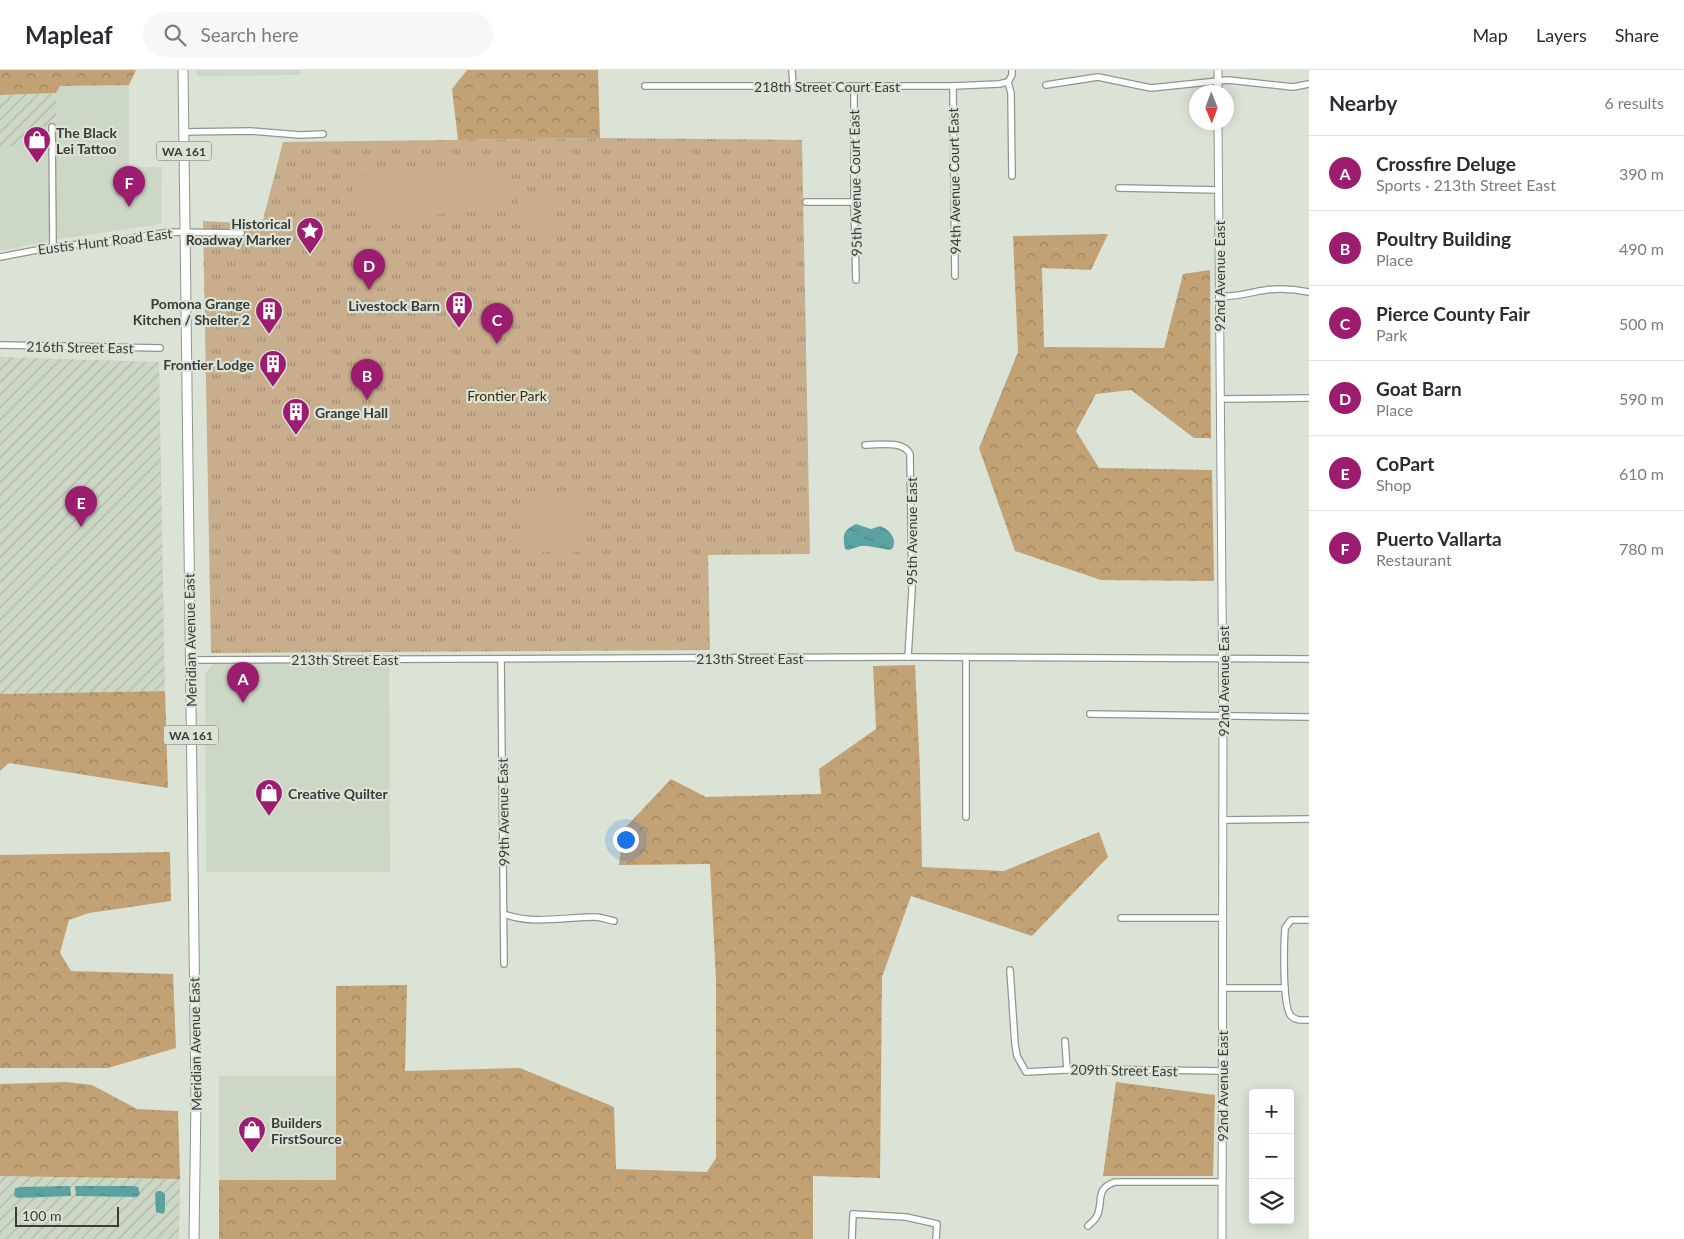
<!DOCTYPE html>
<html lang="en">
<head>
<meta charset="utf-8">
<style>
  body { margin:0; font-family:Lato,sans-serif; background:#f7f7f7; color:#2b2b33 }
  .controls { position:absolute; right:15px; bottom:15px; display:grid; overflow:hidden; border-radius:5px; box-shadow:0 2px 12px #0003 }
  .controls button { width:45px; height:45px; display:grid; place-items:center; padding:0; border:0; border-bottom:1px solid #e1e1e2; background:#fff; color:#2b2b33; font:25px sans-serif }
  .compass { position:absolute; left:1189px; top:15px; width:45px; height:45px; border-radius:50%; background:#fff; box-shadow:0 2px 12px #0003; rotate:179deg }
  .scale { position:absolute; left:15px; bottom:12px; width:104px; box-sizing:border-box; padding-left:5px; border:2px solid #393c38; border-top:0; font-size:14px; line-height:18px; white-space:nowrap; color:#393c38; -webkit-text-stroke:4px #dbe3d7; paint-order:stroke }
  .you { position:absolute; left:625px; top:769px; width:18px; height:18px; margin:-12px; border:4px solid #fff; border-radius:50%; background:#1a73e8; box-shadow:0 0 0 8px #1a73e833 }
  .badge { display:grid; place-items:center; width:32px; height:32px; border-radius:50%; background:#9c1c70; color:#fff; font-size:16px; font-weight:700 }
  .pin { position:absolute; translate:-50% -41px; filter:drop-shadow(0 1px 2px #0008) }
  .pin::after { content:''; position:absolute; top:26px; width:18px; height:15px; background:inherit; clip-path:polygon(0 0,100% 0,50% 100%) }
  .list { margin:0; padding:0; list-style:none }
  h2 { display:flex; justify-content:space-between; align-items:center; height:65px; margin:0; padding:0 20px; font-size:21px }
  h2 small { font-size:16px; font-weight:400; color:#7c7c81 }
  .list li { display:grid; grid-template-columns:32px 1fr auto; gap:15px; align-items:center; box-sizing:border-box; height:75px; padding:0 20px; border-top:1px solid #e1e1e2 }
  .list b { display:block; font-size:19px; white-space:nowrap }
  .list p { margin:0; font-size:16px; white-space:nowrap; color:#7c7c81 }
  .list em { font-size:16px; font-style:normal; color:#7c7c81 }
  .icon { flex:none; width:28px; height:28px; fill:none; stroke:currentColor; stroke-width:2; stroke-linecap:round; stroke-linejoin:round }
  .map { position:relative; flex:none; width:1309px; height:1169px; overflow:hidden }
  header { display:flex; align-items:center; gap:30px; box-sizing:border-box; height:70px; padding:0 25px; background:#fff; border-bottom:1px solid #e1e1e2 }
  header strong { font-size:24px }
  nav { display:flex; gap:28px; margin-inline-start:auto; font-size:18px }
  .search { width:350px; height:45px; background:#f7f7f7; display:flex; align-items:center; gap:12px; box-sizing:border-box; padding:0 18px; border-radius:28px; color:#7c7c81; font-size:19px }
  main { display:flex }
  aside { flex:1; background:#fff }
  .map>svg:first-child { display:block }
  .built { fill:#ccd7c5 }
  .industrial { fill:url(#industrial-furrows) }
  .forest { fill:url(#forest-crowns) }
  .park { fill:url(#park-tufts) }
  .pitch { fill:#c8ae8c }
  .water { fill:url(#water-ripples) }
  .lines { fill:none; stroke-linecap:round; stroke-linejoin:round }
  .minor-casing { stroke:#8f968b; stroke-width:8 }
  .tertiary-casing { stroke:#8f968b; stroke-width:9 }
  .primary-casing { stroke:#8f968b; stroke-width:11 }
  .minor { stroke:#fff; stroke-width:5.5 }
  .tertiary { stroke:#fff; stroke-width:7 }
  .primary { stroke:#fff; stroke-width:9 }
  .labels { text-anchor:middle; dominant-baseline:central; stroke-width:4.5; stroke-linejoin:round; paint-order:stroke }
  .shield { fill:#dbe3d7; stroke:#6a6e68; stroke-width:1 }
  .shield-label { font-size:12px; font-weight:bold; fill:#393c38 }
  .street-label { font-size:14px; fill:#393c38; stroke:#dbe3d7 }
  .poi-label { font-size:14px; font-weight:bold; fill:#393c38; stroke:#dbe3d7; text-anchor:start }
  .park-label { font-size:14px; fill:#412a03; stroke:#dbe3d7 }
</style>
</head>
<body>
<header>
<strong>Mapleaf</strong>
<div class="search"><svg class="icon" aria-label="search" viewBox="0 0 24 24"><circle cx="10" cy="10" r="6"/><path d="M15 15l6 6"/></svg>Search here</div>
<nav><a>Map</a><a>Layers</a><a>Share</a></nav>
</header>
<main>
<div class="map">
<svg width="1309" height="1169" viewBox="0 0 1309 1169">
  <defs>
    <pattern id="industrial-furrows" width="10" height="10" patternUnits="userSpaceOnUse" patternTransform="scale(1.25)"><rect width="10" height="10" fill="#ccd7c5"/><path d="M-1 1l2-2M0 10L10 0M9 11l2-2" fill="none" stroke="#b0b9aa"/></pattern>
    <pattern id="forest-crowns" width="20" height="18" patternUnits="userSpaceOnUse" patternTransform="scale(1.25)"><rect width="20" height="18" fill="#c2a174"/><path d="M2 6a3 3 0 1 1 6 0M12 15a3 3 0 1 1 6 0" fill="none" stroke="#9f8460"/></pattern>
    <pattern id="park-tufts" width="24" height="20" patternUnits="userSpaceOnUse" patternTransform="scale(1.25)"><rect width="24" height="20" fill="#c8ae8c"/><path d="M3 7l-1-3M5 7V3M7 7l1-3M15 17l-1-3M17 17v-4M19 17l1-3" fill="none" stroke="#a38f73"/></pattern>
    <pattern id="water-ripples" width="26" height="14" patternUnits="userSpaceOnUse" patternTransform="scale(1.25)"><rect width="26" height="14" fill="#5ba3a1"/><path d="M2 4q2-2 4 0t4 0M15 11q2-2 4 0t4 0" fill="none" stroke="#4c8684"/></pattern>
  </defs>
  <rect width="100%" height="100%" fill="#dbe3d7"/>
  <g class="built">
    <polygon points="197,0 301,0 300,5 197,6"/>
    <polygon points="129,15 129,97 162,97 161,154 60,169 0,181 0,77 48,76 48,54 56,47 56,23 59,16"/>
    <polygon points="215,592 389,593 390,802 206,802 205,603"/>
    <polygon points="219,1006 336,1006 336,1111 219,1110"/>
  </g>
  <g class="industrial">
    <polygon points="56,23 56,47 48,55 48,76 0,77 0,25"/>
    <polygon points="0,287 159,292 165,621 0,624"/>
    <polygon points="0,1106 180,1109 179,1169 0,1169"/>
  </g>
  <g class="forest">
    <polygon points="0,0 136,0 129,15 60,16 56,23 0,25"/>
    <polygon points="467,0 598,0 600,68 458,70 452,19"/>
    <polygon points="1108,164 1091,200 1042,198 1044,277 1164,278 1183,204 1210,200 1211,368 1194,368 1131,320 1096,324 1076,361 1099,398 1212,400 1214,511 1101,510 1015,481 979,378 1018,282 1013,166"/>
    <polygon points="915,595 920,701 922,797 1004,801 1099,762 1108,787 1032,866 911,826 882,907 880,1108 813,1106 813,1169 219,1169 219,1110 336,1110 336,916 407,915 405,1001 520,998 614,1037 616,1099 707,1102 716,1088 716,910 710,794 619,795 623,760 671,709 706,727 821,724 819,699 876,659 873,596"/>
    <polygon points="165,621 168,718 9,693 0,701 0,624"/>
    <polygon points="170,782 171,831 89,843 69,850 60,883 71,901 173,904 176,978 108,998 0,998 0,785"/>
    <polygon points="67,1012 92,1015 137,1039 178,1041 180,1109 0,1106 0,1014"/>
    <polygon points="1116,1012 1215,1025 1213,1106 1103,1106"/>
  </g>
  <polygon class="park" points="600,68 802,70 810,484 708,485 710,580 211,583 203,151 262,154 283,72"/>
  <g class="pitch">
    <path d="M486,96c6,1 11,2 16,5 16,12 7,34 -8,40l-123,7c-24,-8 -26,-36 -2,-45z"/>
    <path d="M522,124h27l4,3v29l-2,3h-29c-5,-7 -6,-27 0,-35z"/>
    <rect x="522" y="423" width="65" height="59"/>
  </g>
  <g class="water">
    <path d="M856,454l15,5 9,-3c9,3 17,12 13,22l-3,2 -23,-4h-6l-13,4 -3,-1c-2,-14 -3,-18 11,-25z"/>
    <polygon points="70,1116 71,1126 18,1128 14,1126 15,1118 21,1117"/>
    <polygon points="75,1116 132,1116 138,1117 140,1124 137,1127 76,1126"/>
    <polygon points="157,1121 161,1121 165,1124 165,1141 163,1144 156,1142 155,1124"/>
  </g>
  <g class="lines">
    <defs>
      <g id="minor">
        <polyline points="792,0 793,16"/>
        <polyline points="1012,0 1012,5 1008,12 1011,23 1012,106"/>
        <polyline points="1046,15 1098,7 1151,18 1228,10 1293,17 1309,14"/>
        <polyline points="645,16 953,16 999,14 1008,12"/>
        <polyline points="854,16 854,132 856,210"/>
        <polyline points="953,16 955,206"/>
        <polyline points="52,57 53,177"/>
        <polyline points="183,62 251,61 300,65 323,64"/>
        <polyline points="1119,118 1219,120"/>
        <polyline points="806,132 854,132"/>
        <polyline points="0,187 53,177 120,170 170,162 241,163"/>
        <path d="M1219,226c16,2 31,-4 47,-6 14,-2 29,-1 43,2"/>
        <polyline points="0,275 160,278"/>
        <polyline points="1220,329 1309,328"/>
        <path d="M865,375c14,0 38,-5 45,9l2,136 -4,67"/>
        <polyline points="966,588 966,747"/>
        <polyline points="501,589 504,894"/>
        <polyline points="190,590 908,587 1309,589"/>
        <polyline points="1090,644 1309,647"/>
        <polyline points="1222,750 1309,749"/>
        <path d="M504,844c27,11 62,3 91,3 6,0 13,3 19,4"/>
        <polyline points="1121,848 1222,848"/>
        <path d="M1309,850h-18l-6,8c-1,15 -3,78 6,88 5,5 11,4 18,4"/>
        <polyline points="1010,900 1015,974 1017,986 1026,1002 1084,999 1223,1001"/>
        <polyline points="1222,918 1285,918"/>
        <polyline points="1065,971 1067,1000"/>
        <path d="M1088,1156c3,-3 7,-6 9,-10 7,-15 -3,-27 18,-34h107"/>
        <polyline points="852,1169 853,1144 906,1147 937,1154 936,1169"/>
      </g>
      <g id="tertiary">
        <polyline points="1218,22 1218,0"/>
        <polyline points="1218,52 1223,647 1222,1169"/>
      </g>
      <polyline id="primary" points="183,0 196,1031 194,1169"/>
    </defs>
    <use href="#minor" class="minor-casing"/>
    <use href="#tertiary" class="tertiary-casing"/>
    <use href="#primary" class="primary-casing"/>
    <use href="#minor" class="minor"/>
    <use href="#tertiary" class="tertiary"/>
    <use href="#primary" class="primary"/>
  </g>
  <defs>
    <symbol id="shop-pin" viewBox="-11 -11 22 30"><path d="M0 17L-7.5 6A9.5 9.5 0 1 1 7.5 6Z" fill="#9c1c70" stroke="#dbe3d7"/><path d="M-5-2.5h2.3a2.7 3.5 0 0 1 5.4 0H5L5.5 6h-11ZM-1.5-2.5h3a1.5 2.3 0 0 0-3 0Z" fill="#fff"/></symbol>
    <symbol id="sight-pin" viewBox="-11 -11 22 30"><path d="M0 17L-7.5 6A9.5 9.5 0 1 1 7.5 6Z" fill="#9c1c70" stroke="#dbe3d7"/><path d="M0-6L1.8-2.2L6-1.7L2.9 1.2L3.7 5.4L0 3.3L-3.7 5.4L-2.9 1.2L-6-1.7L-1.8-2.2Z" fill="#fff"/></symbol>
    <symbol id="building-pin" viewBox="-11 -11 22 30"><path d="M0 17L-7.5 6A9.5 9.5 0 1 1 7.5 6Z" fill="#9c1c70" stroke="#dbe3d7"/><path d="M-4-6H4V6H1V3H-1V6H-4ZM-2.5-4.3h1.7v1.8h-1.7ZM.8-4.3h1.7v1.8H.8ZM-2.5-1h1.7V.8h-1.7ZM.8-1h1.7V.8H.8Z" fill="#fff"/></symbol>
  </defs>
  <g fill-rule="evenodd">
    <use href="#shop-pin" x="21" y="54" width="32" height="43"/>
    <use href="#sight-pin" x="294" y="145" width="32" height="43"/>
    <use href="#building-pin" x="443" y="219" width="32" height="43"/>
    <use href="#building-pin" x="253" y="225" width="32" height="43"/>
    <use href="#building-pin" x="257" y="278" width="32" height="43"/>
    <use href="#building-pin" x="280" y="326" width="32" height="43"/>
    <use href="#shop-pin" x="253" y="707" width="32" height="43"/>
    <use href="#shop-pin" x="236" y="1044" width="32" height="43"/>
  </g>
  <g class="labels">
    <g class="shield">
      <rect x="156.5" y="71.5" width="55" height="19" rx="4"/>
      <rect x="163.5" y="655.5" width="55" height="19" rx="4"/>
    </g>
    <g class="shield-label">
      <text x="184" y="81">WA 161</text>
      <text x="191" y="665">WA 161</text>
    </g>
    <g class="street-label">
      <text x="827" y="16">218th Street Court East</text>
      <text transform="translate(954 111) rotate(-91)">94th Avenue Court East</text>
      <text transform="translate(855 113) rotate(-91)">95th Avenue Court East</text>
      <text transform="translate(105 171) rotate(-7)">Eustis Hunt Road East</text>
      <text transform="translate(1219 206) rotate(-90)">92nd Avenue East</text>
      <text transform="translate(80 277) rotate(1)">216th Street East</text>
      <text transform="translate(911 461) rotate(-90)">95th Avenue East</text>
      <text transform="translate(190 570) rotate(-91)">Meridian Avenue East</text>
      <text x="750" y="588">213th Street East</text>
      <text x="345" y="589">213th Street East</text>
      <text transform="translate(1223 611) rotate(-90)">92nd Avenue East</text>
      <text transform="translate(503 742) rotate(-91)">99th Avenue East</text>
      <text transform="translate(195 974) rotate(-91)">Meridian Avenue East</text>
      <text transform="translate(1124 1000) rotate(1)">209th Street East</text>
      <text transform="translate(1222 1016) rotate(-90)">92nd Avenue East</text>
    </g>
    <g class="poi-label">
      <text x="56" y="62">The Black<tspan x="56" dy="16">Lei Tattoo</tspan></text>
      <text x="291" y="153" text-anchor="end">Historical<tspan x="291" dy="16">Roadway Marker</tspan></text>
      <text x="250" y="233" text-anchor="end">Pomona Grange<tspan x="250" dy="16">Kitchen / Shelter 2</tspan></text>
      <text x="440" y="235" text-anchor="end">Livestock Barn</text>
      <text x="254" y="294" text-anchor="end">Frontier Lodge</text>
      <text x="315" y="342">Grange Hall</text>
      <text x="288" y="723">Creative Quilter</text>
      <text x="271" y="1052">Builders<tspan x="271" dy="16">FirstSource</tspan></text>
    </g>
    <g class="park-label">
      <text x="507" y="325">Frontier Park</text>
    </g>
  </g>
</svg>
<div class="controls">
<button>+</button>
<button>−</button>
<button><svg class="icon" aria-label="layers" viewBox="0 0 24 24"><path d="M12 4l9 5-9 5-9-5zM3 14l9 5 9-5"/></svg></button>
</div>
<svg class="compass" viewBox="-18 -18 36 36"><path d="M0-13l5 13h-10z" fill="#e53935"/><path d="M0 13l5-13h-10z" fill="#7c7c81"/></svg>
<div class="scale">100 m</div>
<div class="you"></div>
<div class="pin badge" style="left:243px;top:633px">A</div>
<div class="pin badge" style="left:367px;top:330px">B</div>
<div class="pin badge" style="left:497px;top:274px">C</div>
<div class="pin badge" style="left:369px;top:220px">D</div>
<div class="pin badge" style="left:81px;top:457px">E</div>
<div class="pin badge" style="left:129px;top:137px">F</div>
</div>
<aside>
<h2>Nearby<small>6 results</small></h2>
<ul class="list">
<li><span class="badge">A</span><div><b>Crossfire Deluge</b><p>Sports · 213th Street East</p></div><em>390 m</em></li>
<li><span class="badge">B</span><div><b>Poultry Building</b><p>Place</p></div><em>490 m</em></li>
<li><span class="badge">C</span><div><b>Pierce County Fair</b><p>Park</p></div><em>500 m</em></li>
<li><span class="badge">D</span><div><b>Goat Barn</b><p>Place</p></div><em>590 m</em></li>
<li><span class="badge">E</span><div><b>CoPart</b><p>Shop</p></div><em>610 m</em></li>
<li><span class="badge">F</span><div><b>Puerto Vallarta</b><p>Restaurant</p></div><em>780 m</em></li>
</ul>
</aside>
</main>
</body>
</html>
